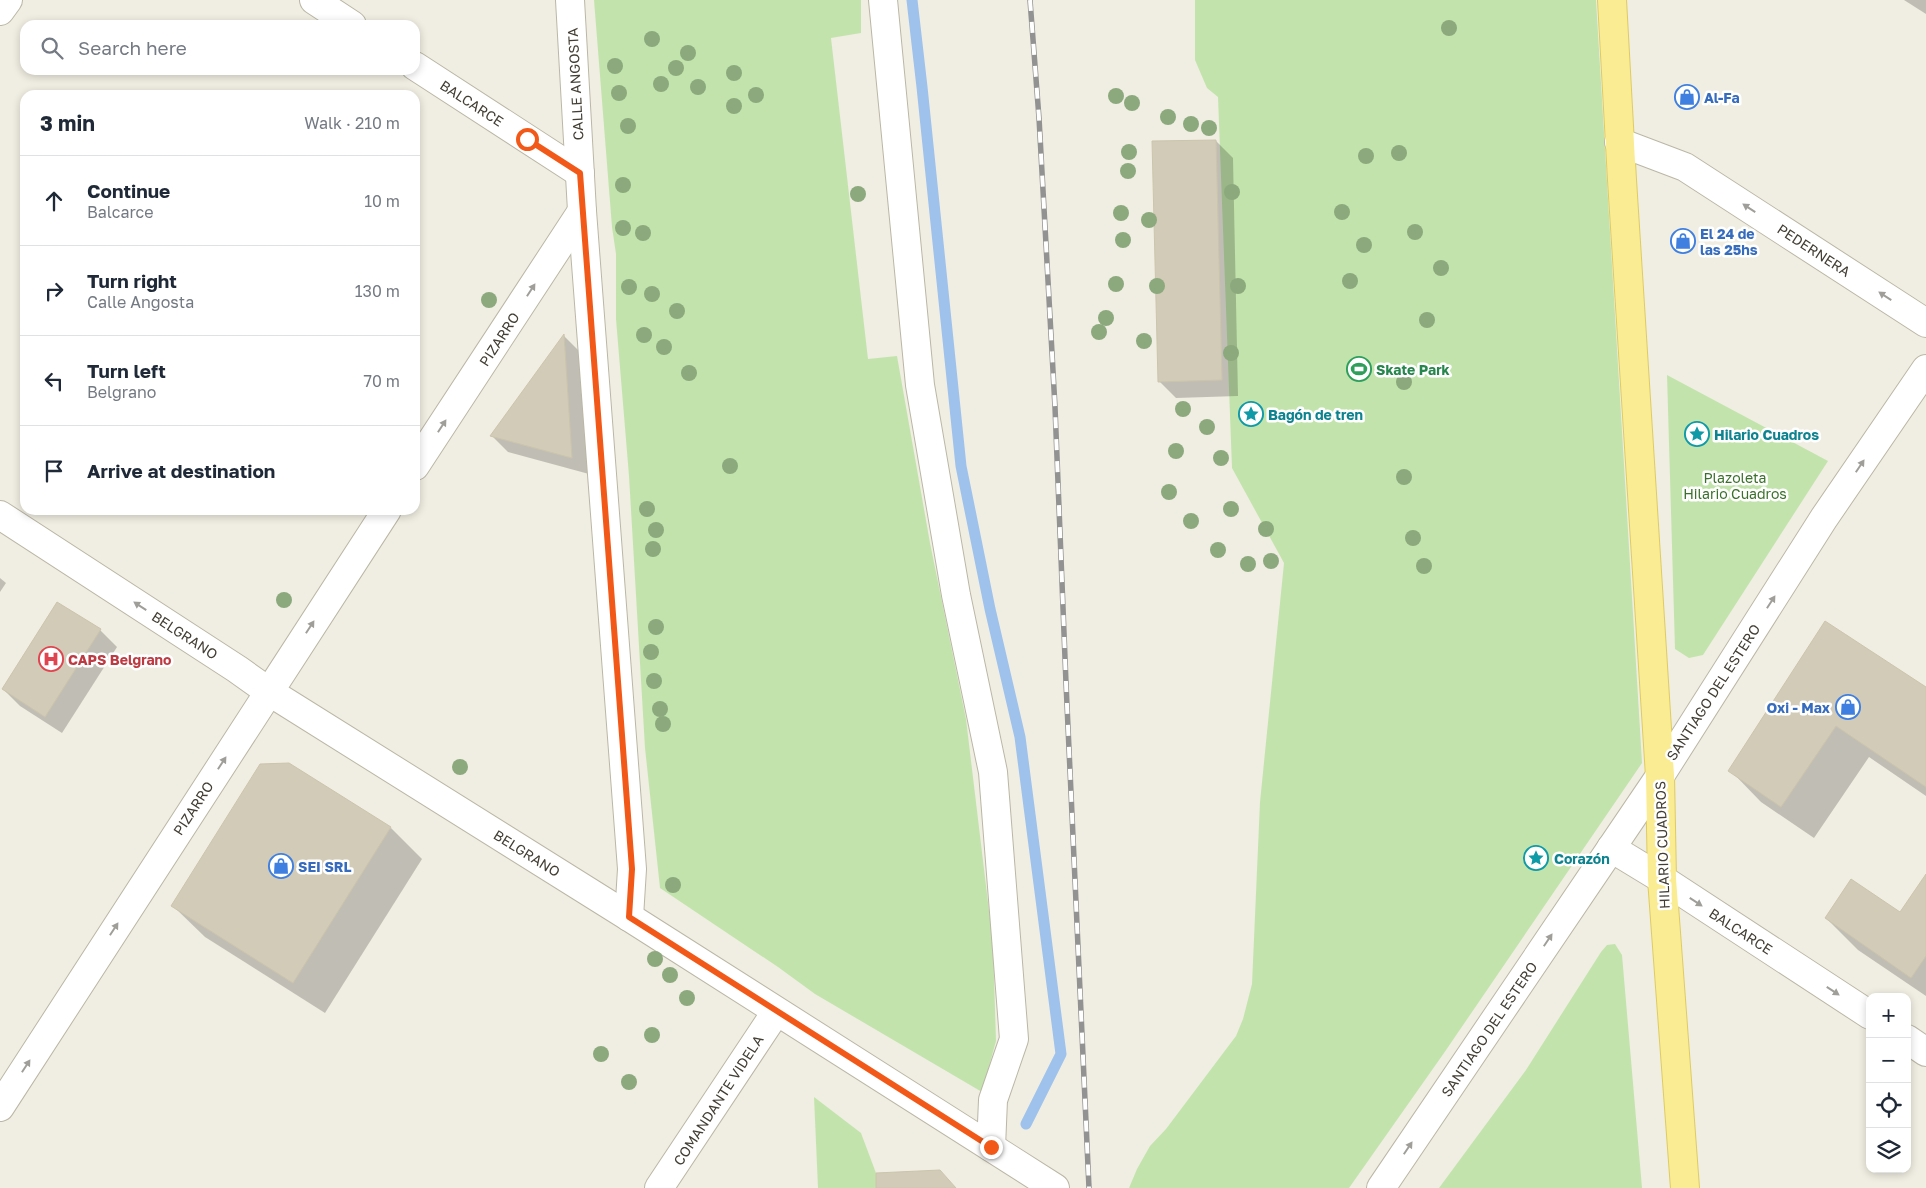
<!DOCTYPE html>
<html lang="en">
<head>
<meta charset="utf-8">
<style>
  body { margin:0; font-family:"Golos Text",sans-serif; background:#f6f6f7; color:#1f2937 }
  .controls { position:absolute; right:15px; bottom:15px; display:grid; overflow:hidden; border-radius:10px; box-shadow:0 2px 8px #0003 }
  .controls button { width:45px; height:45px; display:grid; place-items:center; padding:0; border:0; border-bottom:1px solid #e0e1e3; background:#fff; color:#1f2937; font:25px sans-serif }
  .stop { position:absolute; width:15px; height:15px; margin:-11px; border:4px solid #f25918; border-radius:50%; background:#fff }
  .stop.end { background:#f25918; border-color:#fff; box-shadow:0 1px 5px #0008 }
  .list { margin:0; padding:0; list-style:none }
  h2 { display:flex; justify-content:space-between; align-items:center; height:65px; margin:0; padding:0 20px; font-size:21px }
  h2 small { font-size:16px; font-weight:400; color:#747a83 }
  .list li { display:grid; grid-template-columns:32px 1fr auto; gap:15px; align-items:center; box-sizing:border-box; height:90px; padding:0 20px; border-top:1px solid #e0e1e3 }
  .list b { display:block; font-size:19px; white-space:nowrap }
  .list p { margin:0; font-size:16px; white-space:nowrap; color:#747a83 }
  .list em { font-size:16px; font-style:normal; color:#747a83 }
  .icon { flex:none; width:28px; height:28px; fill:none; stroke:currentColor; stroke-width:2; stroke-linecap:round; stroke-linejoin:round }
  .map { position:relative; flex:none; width:1926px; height:1188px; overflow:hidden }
  .search { position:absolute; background:#fff; box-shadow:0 2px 8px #0003; left:20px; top:20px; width:400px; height:55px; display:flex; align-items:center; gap:12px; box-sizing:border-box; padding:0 18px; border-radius:15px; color:#747a83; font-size:19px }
  .panel { position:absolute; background:#fff; box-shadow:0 2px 8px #0003; left:20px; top:90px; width:400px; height:425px; border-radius:15px }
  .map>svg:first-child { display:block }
  .green { fill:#c2e4ac }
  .shadow { fill:#0003 }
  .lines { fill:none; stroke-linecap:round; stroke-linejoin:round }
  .stream { stroke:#9fc2ec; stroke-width:11 }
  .building { fill:#d1cbb8; stroke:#ccc4ac }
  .minor-casing { stroke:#bbb7a6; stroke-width:30 }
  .major-casing { stroke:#decb63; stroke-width:30 }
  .minor { stroke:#fff; stroke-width:28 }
  .major { stroke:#faec92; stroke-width:28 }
  .rail-casing { stroke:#929292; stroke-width:5.5 }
  .rail { stroke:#fff; stroke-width:4; stroke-dasharray:11; stroke-linecap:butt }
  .tree { fill:#8ca97d }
  .oneway { fill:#a09e99 }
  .route { stroke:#f25918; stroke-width:6 }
  .labels { text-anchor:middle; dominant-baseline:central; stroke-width:5; stroke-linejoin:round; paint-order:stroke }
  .street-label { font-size:14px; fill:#423e33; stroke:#fff }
  .shop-label { font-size:14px; font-weight:bold; fill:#366cbe; stroke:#fff; text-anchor:start }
  .leisure-label { font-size:14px; font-weight:bold; fill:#27864d; stroke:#fff; text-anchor:start }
  .culture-label { font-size:14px; font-weight:bold; fill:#0d838f; stroke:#fff; text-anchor:start }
  .park-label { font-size:14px; fill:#3a702a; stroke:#fff }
  .health-label { font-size:14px; font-weight:bold; fill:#be3a42; stroke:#fff; text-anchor:start }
</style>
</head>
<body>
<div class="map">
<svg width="1926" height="1188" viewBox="0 0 1926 1188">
  <rect width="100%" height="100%" fill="#f0eee2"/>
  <g class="green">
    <polygon points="594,0 861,0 861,33 831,38 868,359 897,356 930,543 966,719 993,944 996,1041 982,1092 815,994 778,967 660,888 645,748 629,476 616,319 616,254 612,227"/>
    <polygon points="1195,0 1596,0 1642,763 1444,1053 1349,1188 1129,1188 1137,1169 1150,1146 1166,1129 1236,1036 1243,1019 1252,984 1260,802 1284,563 1232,468 1218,97 1207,88 1195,60"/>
    <polygon points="1667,375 1828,461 1703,655 1689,658 1675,649"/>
    <polygon points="1615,944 1622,955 1642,1188 1439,1188 1526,1070 1601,952 1607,945"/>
    <polygon points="814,1097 861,1133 876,1173 876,1188 818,1188"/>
  </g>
  <g class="shadow">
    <polygon points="1904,0 1926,0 1926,14"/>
    <polygon points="1216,141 1233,158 1238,396 1176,398 1159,381"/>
    <polygon points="564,336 580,352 589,474 508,452 491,435"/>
    <polygon points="0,578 6,583 0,592"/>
    <polygon points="1825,623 1926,689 1926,796 1869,757 1814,838 1761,802 1730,770"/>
    <polygon points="100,630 117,647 62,733 20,706 3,689"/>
    <polygon points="391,828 422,859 325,1013 205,937 173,906"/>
    <polygon points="1926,876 1926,996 1858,950 1826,918 1900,914"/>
  </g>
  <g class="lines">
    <polyline class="stream" points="912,0 922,87 961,466 990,609 1020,737 1061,1054 1026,1124"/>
  </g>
  <g class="building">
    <polygon points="1216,140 1222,380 1158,382 1152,141"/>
    <polygon points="564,334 572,458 490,436"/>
    <polygon points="57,602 101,629 45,717 2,689"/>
    <polygon points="1825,621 1926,687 1926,787 1836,726 1781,807 1728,771"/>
    <polygon points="289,763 391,827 293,983 171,906 260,764"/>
    <polygon points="1926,874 1926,956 1911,978 1825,918 1851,879 1900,912"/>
    <polygon points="940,1170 956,1188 876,1188 876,1173"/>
  </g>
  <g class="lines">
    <defs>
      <g id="minor">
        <polyline points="314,0 352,25"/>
        <polyline points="570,0 582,211 632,869 629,917"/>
        <polyline points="883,0 920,385 956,595 993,772 1014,1039 993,1100 991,1147"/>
        <polyline points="0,11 8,0"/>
        <polyline points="415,66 580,173"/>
        <polyline points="1619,142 1685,167 1926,323"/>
        <polyline points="415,466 582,211"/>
        <polyline points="0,515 237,669 268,691 629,917 1055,1188"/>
        <polyline points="1611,848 1662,879 1870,1015"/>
        <polyline points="1907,1039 1926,1052"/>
        <polyline points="0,1107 387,510"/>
        <polyline points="659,1188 776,1012"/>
        <polyline points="1381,1188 1660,776 1824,518 1926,369"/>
      </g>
      <polyline id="major" points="1612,0 1622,180 1660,776 1662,879 1685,1188"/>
    </defs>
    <use href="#minor" class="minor-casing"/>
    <use href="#major" class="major-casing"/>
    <use href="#minor" class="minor"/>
    <use href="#major" class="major"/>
    <defs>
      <polyline id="rail" points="1030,0 1039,118 1055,407 1066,683 1089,1188"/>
    </defs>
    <use href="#rail" class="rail-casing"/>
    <use href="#rail" class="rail"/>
  </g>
  <g class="tree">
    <circle cx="1449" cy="28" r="8"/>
    <circle cx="652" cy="39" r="8"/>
    <circle cx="688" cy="53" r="8"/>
    <circle cx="615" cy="66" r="8"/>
    <circle cx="676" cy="68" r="8"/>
    <circle cx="734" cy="73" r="8"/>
    <circle cx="661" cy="84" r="8"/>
    <circle cx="698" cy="87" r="8"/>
    <circle cx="619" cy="93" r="8"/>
    <circle cx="756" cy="95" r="8"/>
    <circle cx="1116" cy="96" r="8"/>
    <circle cx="1132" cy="103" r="8"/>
    <circle cx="734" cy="106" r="8"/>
    <circle cx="1168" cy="117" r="8"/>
    <circle cx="1191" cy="124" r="8"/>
    <circle cx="628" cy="126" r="8"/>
    <circle cx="1209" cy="128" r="8"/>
    <circle cx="1129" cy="152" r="8"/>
    <circle cx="1399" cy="153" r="8"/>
    <circle cx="1366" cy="156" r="8"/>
    <circle cx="1128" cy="171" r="8"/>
    <circle cx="623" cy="185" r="8"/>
    <circle cx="1232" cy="192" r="8"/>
    <circle cx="858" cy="194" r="8"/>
    <circle cx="1342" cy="212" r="8"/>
    <circle cx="1121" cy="213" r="8"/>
    <circle cx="1149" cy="220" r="8"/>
    <circle cx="623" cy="228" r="8"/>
    <circle cx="1415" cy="232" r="8"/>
    <circle cx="643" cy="233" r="8"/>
    <circle cx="1123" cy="240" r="8"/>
    <circle cx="1364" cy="245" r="8"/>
    <circle cx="1441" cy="268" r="8"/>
    <circle cx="1350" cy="281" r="8"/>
    <circle cx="1116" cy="284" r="8"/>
    <circle cx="1157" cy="286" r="8"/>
    <circle cx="1238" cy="286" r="8"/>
    <circle cx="629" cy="287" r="8"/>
    <circle cx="652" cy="294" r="8"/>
    <circle cx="489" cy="300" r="8"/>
    <circle cx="677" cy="311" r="8"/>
    <circle cx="1106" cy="318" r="8"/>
    <circle cx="1427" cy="320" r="8"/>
    <circle cx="1099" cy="332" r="8"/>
    <circle cx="644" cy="335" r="8"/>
    <circle cx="1144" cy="341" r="8"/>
    <circle cx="664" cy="347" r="8"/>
    <circle cx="1231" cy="353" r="8"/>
    <circle cx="689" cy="373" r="8"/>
    <circle cx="1404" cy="382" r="8"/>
    <circle cx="1183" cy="409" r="8"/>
    <circle cx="1207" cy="427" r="8"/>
    <circle cx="1176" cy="451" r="8"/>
    <circle cx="1221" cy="458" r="8"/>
    <circle cx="730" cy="466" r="8"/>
    <circle cx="1404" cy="477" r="8"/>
    <circle cx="1169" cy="492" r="8"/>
    <circle cx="647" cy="509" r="8"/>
    <circle cx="1231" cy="509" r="8"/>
    <circle cx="1191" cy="521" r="8"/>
    <circle cx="1266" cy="529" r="8"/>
    <circle cx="656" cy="530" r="8"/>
    <circle cx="1413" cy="538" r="8"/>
    <circle cx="653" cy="549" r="8"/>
    <circle cx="1218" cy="550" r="8"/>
    <circle cx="1271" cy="561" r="8"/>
    <circle cx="1248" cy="564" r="8"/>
    <circle cx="1424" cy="566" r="8"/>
    <circle cx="284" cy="600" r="8"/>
    <circle cx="656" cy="627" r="8"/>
    <circle cx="651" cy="652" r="8"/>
    <circle cx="654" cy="681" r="8"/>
    <circle cx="660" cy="709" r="8"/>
    <circle cx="663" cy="724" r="8"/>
    <circle cx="460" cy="767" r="8"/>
    <circle cx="673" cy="885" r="8"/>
    <circle cx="655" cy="959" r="8"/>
    <circle cx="670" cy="975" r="8"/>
    <circle cx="687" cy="998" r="8"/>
    <circle cx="652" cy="1035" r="8"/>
    <circle cx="601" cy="1054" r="8"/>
    <circle cx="629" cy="1082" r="8"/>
  </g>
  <defs><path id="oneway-solid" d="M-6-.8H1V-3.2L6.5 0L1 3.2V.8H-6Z" transform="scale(1.25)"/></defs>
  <g class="oneway">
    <use href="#oneway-solid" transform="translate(1749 208) rotate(-147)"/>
    <use href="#oneway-solid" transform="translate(531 290) rotate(-57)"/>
    <use href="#oneway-solid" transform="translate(1885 296) rotate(-147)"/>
    <use href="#oneway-solid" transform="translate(442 426) rotate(-57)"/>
    <use href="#oneway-solid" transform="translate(1860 466) rotate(-56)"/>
    <use href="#oneway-solid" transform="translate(1771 602) rotate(-57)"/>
    <use href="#oneway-solid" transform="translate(140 606) rotate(-147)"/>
    <use href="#oneway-solid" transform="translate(310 627) rotate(-57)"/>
    <use href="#oneway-solid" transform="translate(222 763) rotate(-57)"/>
    <use href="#oneway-solid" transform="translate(1696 902) rotate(33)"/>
    <use href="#oneway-solid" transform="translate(114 929) rotate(-57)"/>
    <use href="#oneway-solid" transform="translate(1548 940) rotate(-56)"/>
    <use href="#oneway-solid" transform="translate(1833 991) rotate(33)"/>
    <use href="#oneway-solid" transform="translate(26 1066) rotate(-57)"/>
    <use href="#oneway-solid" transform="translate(1408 1148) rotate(-56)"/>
  </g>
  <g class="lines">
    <polyline class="route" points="527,139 580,173 632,869 629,917 991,1147"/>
  </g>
  <defs>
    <symbol id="shop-ring" viewBox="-11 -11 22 22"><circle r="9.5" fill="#fff" stroke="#3f7fe0" stroke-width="1.5"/><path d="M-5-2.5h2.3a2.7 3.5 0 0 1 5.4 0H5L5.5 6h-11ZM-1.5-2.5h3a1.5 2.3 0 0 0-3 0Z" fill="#3f7fe0"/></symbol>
    <symbol id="stadium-ring" viewBox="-11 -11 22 22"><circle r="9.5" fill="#fff" stroke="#2e9e5b" stroke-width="1.5"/><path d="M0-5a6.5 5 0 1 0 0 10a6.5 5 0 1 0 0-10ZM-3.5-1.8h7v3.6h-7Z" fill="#2e9e5b"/></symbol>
    <symbol id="sight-ring" viewBox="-11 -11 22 22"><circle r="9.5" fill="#fff" stroke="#0f9aa8" stroke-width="1.5"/><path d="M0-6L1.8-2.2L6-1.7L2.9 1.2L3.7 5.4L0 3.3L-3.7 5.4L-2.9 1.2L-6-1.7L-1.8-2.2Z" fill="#0f9aa8"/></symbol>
    <symbol id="hospital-ring" viewBox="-11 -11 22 22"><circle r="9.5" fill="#fff" stroke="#e0444e" stroke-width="1.5"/><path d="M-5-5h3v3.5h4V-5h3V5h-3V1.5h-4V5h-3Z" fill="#e0444e"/></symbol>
  </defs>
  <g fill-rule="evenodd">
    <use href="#shop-ring" x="1673" y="83" width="28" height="28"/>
    <use href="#shop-ring" x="1669" y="227" width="28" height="28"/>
    <use href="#stadium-ring" x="1345" y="355" width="28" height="28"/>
    <use href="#sight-ring" x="1237" y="400" width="28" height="28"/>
    <use href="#sight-ring" x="1683" y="420" width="28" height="28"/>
    <use href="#hospital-ring" x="37" y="645" width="28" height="28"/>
    <use href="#shop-ring" x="1834" y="693" width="28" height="28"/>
    <use href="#sight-ring" x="1522" y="844" width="28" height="28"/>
    <use href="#shop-ring" x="267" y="852" width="28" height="28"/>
  </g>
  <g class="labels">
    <g class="street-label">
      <text transform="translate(575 84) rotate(-93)">CALLE ANGOSTA</text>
      <text transform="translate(472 103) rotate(33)">BALCARCE</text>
      <text transform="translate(1814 250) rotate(33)">PEDERNERA</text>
      <text transform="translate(499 339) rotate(-57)">PIZARRO</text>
      <text transform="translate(185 635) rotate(33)">BELGRANO</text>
      <text transform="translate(1713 692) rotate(-57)">SANTIAGO DEL ESTERO</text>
      <text transform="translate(193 808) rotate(-57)">PIZARRO</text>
      <text transform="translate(1662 845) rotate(-92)">HILARIO CUADROS</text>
      <text transform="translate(527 853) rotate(32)">BELGRANO</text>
      <text transform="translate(1741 931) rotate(33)">BALCARCE</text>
      <text transform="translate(1489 1029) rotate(-56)">SANTIAGO DEL ESTERO</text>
      <text transform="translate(718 1100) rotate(-57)">COMANDANTE VIDELA</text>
    </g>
    <g class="shop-label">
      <text x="1704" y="97">Al-Fa</text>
      <text x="1700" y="233">El 24 de<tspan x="1700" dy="16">las 25hs</tspan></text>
      <text x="1830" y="707" text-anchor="end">Oxi - Max</text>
      <text x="298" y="866">SEI SRL</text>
    </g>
    <g class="leisure-label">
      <text x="1376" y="369">Skate Park</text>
    </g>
    <g class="culture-label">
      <text x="1268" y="414">Bagón de tren</text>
      <text x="1714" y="434">Hilario Cuadros</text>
      <text x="1554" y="858">Corazón</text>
    </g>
    <g class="park-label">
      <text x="1735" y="477">Plazoleta<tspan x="1735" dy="16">Hilario Cuadros</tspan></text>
    </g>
    <g class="health-label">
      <text x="68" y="659">CAPS Belgrano</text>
    </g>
  </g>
</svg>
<div class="controls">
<button>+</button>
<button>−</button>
<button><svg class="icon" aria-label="locate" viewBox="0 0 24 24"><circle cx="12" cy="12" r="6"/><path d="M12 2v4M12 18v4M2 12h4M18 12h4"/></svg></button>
<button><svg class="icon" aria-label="layers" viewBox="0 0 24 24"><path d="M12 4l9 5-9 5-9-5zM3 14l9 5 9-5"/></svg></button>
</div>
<div class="stop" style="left:527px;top:139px"></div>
<div class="stop end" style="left:991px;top:1147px"></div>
<div class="search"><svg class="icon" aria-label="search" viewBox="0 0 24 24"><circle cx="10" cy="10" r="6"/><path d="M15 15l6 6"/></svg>Search here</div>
<section class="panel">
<h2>3 min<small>Walk · 210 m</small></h2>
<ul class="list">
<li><svg class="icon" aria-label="ahead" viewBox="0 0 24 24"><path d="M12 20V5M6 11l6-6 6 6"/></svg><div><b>Continue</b><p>Balcarce</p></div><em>10 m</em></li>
<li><svg class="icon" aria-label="right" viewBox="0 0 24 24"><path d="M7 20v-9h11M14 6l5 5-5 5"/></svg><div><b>Turn right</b><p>Calle Angosta</p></div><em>130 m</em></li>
<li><svg class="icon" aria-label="left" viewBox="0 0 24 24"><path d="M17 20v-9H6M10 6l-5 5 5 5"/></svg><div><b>Turn left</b><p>Belgrano</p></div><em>70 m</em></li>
<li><svg class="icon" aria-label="arrive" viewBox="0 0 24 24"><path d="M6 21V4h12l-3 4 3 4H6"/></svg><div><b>Arrive at destination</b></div></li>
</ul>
</section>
</div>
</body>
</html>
